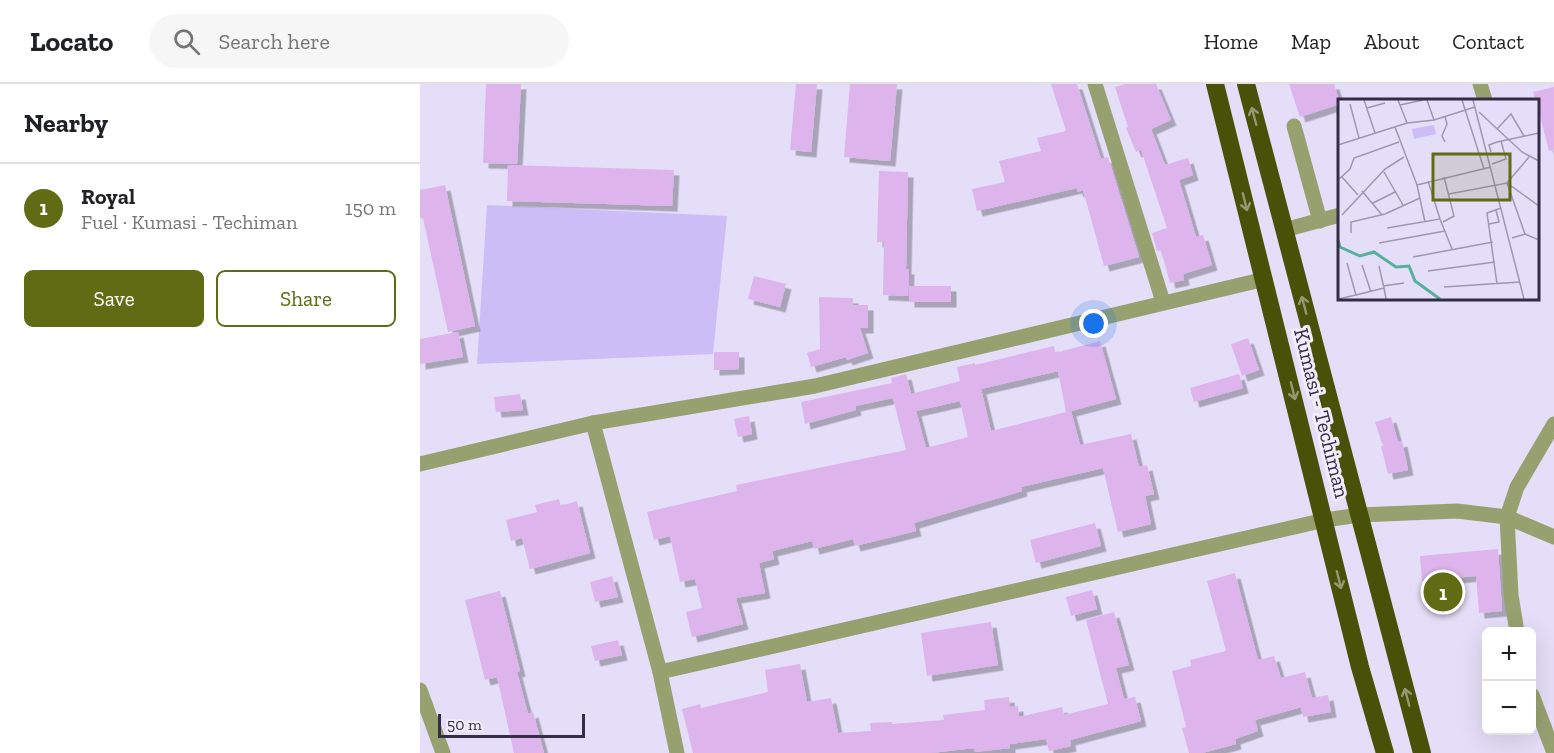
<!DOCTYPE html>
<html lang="en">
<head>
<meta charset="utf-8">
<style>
  body { margin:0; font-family:"Zilla Slab",serif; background:#f6f6f6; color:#202124 }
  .controls { position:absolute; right:18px; bottom:18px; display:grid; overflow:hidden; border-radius:9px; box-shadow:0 6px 24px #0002 }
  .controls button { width:54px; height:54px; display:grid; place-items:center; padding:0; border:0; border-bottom:2px solid #e0e0e0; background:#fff; color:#202124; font:30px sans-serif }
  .scale { position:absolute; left:18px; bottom:15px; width:147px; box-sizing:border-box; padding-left:6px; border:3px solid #342d45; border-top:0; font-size:16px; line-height:21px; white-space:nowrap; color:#342d45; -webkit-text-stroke:4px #f1eefb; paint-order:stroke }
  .you { position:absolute; left:674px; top:240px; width:21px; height:21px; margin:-15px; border:4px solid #fff; border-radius:50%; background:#1a73e8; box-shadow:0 0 0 9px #1a73e833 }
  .badge { display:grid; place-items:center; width:39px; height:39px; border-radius:50%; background:#606b13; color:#fff; font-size:20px; font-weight:700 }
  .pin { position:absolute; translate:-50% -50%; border:3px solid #fff; box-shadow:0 2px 6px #0006 }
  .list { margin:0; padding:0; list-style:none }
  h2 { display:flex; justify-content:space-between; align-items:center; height:78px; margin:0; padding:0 24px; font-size:26px }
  h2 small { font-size:20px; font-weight:400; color:#757577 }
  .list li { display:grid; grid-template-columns:39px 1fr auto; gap:18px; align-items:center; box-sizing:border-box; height:90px; padding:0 24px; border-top:2px solid #e0e0e0 }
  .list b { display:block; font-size:22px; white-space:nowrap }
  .list p { margin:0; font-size:20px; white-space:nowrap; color:#757577 }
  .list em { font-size:20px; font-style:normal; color:#757577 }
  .actions { display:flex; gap:12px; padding:18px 24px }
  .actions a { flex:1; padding:14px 0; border:2px solid #606b13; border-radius:9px; text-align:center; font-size:21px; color:#606b13 }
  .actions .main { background:#606b13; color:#fff }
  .icon { flex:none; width:33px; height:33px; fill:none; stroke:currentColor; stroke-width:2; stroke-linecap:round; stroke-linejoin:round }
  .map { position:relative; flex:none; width:1134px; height:669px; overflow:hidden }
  header { display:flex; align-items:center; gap:36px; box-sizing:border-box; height:84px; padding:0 30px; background:#fff; border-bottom:2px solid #e0e0e0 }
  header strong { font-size:28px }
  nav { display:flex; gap:33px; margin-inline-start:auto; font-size:21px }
  .search { width:420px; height:54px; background:#f6f6f6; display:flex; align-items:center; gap:15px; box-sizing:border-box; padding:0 21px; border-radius:33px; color:#757577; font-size:22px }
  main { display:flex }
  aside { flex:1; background:#fff }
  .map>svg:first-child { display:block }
  .green { fill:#cdbdf6 }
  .building { fill:#deb4ec; fill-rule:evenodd; filter:url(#shadow) }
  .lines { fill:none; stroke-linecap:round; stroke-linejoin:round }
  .minor { stroke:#97a170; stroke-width:15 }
  .highway { stroke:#485108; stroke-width:18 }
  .oneway { stroke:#949875 }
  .labels { text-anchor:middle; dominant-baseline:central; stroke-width:6; stroke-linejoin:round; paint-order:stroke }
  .street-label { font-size:21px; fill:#342d45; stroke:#f1eefb }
  .inset-river { fill:none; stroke:#55b09c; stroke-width:3 }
  .inset-road { fill:none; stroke:#9e97b0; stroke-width:1.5 }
  .view { fill:#606b13; fill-opacity:0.15; stroke:#606b13; stroke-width:3 }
  .inset-edge { fill:none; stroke:#342d45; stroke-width:3 }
</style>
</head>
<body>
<header>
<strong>Locato</strong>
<div class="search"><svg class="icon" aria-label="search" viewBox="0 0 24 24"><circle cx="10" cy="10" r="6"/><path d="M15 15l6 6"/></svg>Search here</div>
<nav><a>Home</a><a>Map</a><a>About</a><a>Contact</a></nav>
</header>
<main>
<aside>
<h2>Nearby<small></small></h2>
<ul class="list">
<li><span class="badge">1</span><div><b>Royal</b><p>Fuel · Kumasi - Techiman</p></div><em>150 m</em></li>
</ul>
<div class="actions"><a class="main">Save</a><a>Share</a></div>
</aside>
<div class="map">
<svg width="1134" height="669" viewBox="0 0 1134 669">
  <defs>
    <filter id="shadow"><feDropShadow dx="5.5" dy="5.5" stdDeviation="0" flood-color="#0004"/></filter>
  </defs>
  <rect width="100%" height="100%" fill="#e5def8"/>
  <polygon class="green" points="67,121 307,132 293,270 57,280"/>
  <g class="building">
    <polygon points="66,0 101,0 97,80 63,79"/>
    <polygon points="376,0 397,0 391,68 370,66"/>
    <polygon points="430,0 477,0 470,77 424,73"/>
    <polygon points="631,0 657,0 681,75 688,73 719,173 684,182 663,106 658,108 657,104 557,127 552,105 585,98 579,77 621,67 617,54 646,47"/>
    <polygon points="705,0 736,0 751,36 731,45 745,81 768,74 773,91 759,96 776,153 783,151 792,181 763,190 764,196 750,199 741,166 737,167 732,149 747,144 721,66 716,68 706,44 708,43 695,3"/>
    <polygon points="869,0 914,0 920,20 880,33"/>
    <polygon points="1134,3 1134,66 1129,67 1118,24 1118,16 1115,16 1113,8"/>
    <polygon points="88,81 254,86 252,122 87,117"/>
    <polygon points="459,87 488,88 486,185 489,185 488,212 463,211 464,158 457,158"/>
    <polygon points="25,101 55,242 28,248 3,134 0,134 0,106"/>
    <polygon points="334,192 366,200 360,223 328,215"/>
    <rect x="489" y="202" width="42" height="16"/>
    <polygon points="399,213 433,214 433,221 448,221 448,244 440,244 448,269 427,276 426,273 391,283 387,269 400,265"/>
    <polygon points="38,248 43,273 0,280 0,255"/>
    <polygon points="828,254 839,286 822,292 811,260"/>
    <path d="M680,257l16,58 -45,12 9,34 51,-11 8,33 8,-2 7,29 -9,2 6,28 -33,8 -15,-64 -82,19 1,4 -108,32 2,8 -61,15 -2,-7 -39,10 -2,-8 -40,10 2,8 -15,4 6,30 -29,5 7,26 -51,13 -6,-25 16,-4 -7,-29 -15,3 -10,-46 -16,4 -7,-28 90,-21 -1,-6 170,-35 -13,-52 -38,8 1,4 -51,14 -4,-22 91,-19 -1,-5 15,-4 5,20 49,-13 -3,-14 18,-4v2l79,-19 1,7zM638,287l8,41 -75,19 -10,-42zM540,317l8,36 -42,11 -10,-37z"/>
    <polygon points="294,268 319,268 319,285 294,286"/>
    <polygon points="819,290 823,304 774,318 770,304"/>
    <polygon points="100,310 103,326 76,328 74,313"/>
    <polygon points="329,332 332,350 318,353 314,335"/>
    <polygon points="971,333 978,358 982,357 988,386 968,390 961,362 963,362 955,338"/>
    <polygon points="139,415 141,422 157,417 170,469 110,485 102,454 91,457 86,436 117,428 115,421"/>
    <polygon points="675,439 681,462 616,479 610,456"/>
    <polygon points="1078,465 1082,527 1059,529 1056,492 1002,497 1000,472"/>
    <polygon points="815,489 838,576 854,572 861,594 885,588 892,614 908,611 911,628 883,633 881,623 835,636 838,647 815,655 816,660 782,669 769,669 762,644 766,643 752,587 771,582 770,576 806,567 787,497"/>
    <polygon points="192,492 198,513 175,518 170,498"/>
    <polygon points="672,506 677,525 651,532 646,513"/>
    <polygon points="80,507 100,587 97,588 108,630 113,628 124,669 94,669 77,593 65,596 45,516"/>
    <polygon points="694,528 709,581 696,584 704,615 715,613 721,637 650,656 651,662 629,667 626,655 590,660 590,664 555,668 554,664 511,669 273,669 262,625 280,620 281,624 348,608 345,586 380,580 387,618 411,614 418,649 451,647 450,639 472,638 472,640 524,636 523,631 565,626 564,616 589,613 590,623 598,622 599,633 642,623 644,631 688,620 666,536"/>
    <polygon points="571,538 578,581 507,592 501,549"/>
    <polygon points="198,556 202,571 175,577 171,562"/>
  </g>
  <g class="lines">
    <g class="minor">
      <polyline points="675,0 743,218"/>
      <polyline points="1060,0 1065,16"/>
      <polyline points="874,42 900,137"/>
      <polyline points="864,146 920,131"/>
      <polyline points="173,339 240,588 257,669"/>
      <polyline points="0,380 173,339 395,302 845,195"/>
      <polyline points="1097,548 1091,511 1087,433 1097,403 1134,340"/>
      <polyline points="240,588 905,436 939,431 1037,427 1087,433 1134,453"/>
      <polyline points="0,606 23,669"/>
      <polyline points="1112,611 1134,669"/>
    </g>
    <g class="highway">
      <polyline points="795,0 940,583 965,669"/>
      <polyline points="826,0 1002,669"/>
    </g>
  </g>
  <defs><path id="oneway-shaft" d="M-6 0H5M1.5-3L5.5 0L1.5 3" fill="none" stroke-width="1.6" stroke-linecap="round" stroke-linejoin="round" transform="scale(1.5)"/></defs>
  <g class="oneway">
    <use href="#oneway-shaft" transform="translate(834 32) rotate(-105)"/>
    <use href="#oneway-shaft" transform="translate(825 118) rotate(76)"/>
    <use href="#oneway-shaft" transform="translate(884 221) rotate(-105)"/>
    <use href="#oneway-shaft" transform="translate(873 307) rotate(76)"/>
    <use href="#oneway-shaft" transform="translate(919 496) rotate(76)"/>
    <use href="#oneway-shaft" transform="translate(987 613) rotate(-105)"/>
  </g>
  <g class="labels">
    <g class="street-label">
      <text transform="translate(902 329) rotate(76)">Kumasi - Techiman</text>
    </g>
  </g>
  <g transform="translate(918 15)">
    <rect width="201" height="201" fill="#e5def8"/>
    <path d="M96,26l2,9 -22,5 -2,-10z" fill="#cdbdf6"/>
    <path class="inset-river" d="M0,141l2,7 20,9 14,-4 22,15 13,-1 6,15 25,18"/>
    <path class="inset-road" d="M26,1l11,33M60,1l9,23M89,1l7,20M124,1l22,69M135,1l51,199M12,5l9,34M62,6l23,-5M29,9l18,-5M141,13l43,40 17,9M57,28l22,58 8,37M159,30l14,-15 13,22M107,43l-3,-6 5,-12 -2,-7M0,46l69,-22 27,-3 41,-13M153,53l-2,-7 8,-3 42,-9M154,65l14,-5 -5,-18M46,73l19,33M4,78l16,18M0,81l12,-11 4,-11 45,-16M90,82l12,38M79,86l74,-18M24,92l20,24M111,95l58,-11 32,23M35,104l22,-11M4,116l43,-46 19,-12M105,123l11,-6 -10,-39M151,125l10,-2 -3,-12M49,129l53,-9 12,30M13,134v-11l34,-8 35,-16M187,135l-18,-51 22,-26M174,139l13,-4 14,6M41,144l66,-12M75,158l80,-15M24,166l9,27M41,167l5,22M90,172l67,-9M159,185l-10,-71 14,-5M45,187l21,-3M106,188l76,-5M18,196l28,-7 2,11M0,200l18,-4 -9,-32"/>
    <path class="view" d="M95,55h77v46h-77z"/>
    <rect width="201" height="201" class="inset-edge"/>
  </g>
</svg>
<div class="controls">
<button>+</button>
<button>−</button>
</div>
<div class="scale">50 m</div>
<div class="you"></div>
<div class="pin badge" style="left:1023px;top:508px">1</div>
</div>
</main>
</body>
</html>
